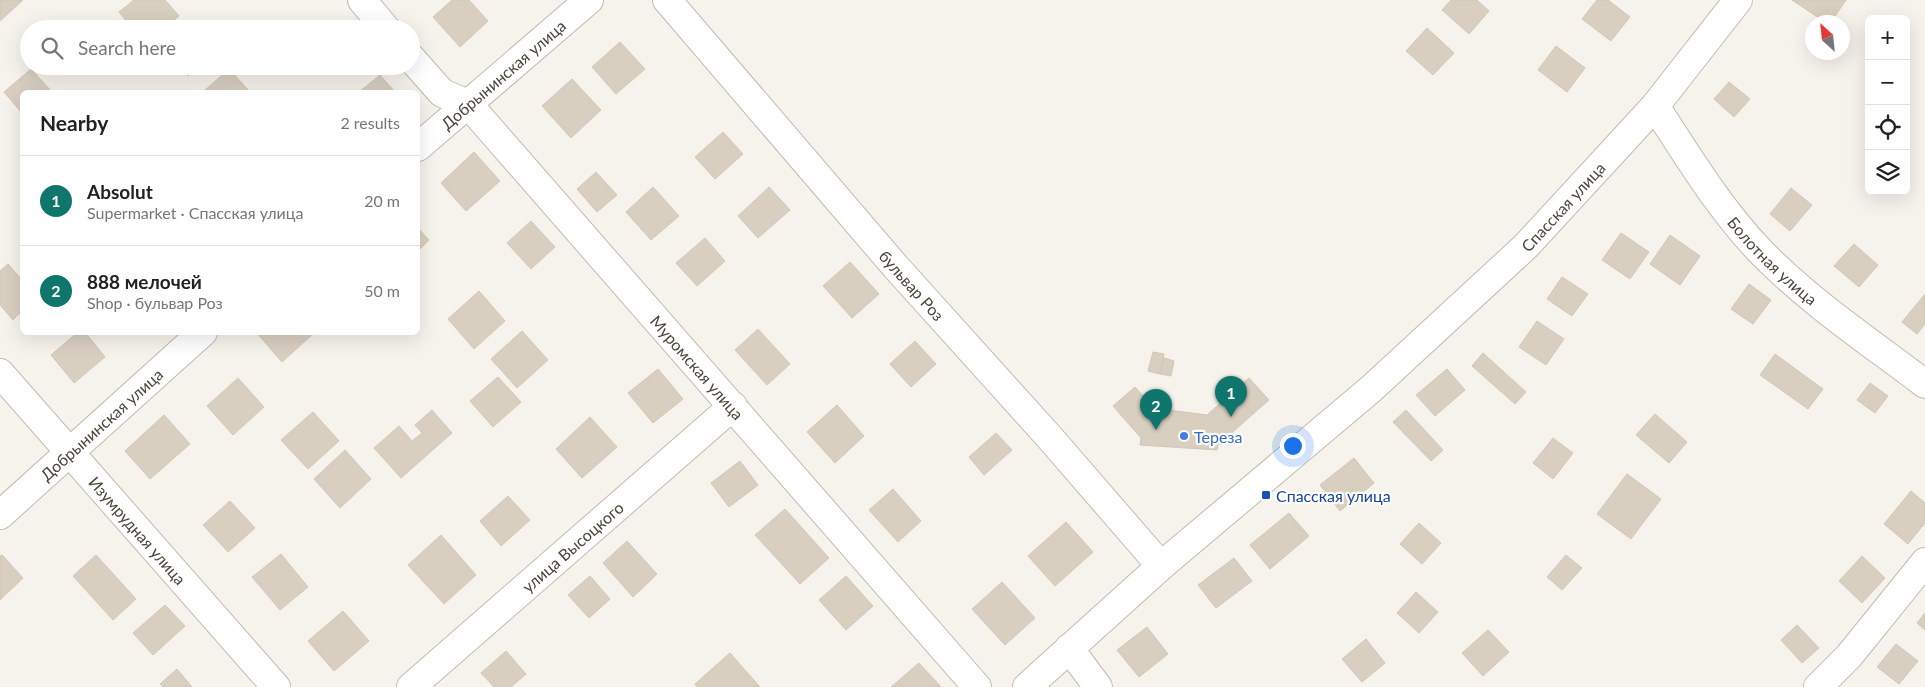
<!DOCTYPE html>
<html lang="en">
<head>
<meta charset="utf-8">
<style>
  body { margin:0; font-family:Lato,sans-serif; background:#f2f2f2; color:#222 }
  .controls { position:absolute; right:15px; top:15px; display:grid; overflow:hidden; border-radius:8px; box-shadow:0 5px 20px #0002 }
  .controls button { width:45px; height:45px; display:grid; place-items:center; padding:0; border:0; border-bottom:1px solid #e0e0e0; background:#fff; color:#222; font:25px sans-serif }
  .compass { position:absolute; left:1805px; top:15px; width:45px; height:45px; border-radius:50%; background:#fff; box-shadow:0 5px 20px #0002; rotate:333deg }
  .you { position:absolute; left:1292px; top:445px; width:18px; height:18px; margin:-12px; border:4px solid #fff; border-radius:50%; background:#1a73e8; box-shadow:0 0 0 8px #1a73e833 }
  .badge { display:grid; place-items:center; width:32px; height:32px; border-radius:50%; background:#0f766e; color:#fff; font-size:16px; font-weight:700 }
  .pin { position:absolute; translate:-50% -41px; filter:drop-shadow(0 1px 2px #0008) }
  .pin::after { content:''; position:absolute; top:26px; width:18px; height:15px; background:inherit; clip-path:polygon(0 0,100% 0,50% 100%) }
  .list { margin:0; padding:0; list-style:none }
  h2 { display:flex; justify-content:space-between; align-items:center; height:65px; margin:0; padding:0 20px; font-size:21px }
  h2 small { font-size:16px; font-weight:400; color:#767676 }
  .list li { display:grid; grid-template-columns:32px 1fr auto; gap:15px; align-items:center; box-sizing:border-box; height:90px; padding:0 20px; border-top:1px solid #e0e0e0 }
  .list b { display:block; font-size:19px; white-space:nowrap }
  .list p { margin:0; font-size:16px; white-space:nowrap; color:#767676 }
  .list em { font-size:16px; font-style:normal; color:#767676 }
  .icon { flex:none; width:28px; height:28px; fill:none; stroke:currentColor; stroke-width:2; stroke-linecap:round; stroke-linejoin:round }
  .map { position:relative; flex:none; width:1925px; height:687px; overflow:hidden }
  .search { position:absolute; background:#fff; box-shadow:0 5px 20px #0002; left:20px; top:20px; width:400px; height:55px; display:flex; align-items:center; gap:12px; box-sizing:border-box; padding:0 18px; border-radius:28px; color:#767676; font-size:19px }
  .panel { position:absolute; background:#fff; box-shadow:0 5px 20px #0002; left:20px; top:90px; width:400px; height:245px; border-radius:8px }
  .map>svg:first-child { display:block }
  .building { fill:#d8cfc1; stroke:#d3c7b4 }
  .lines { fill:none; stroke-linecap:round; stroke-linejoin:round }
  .minor-casing { stroke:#c2bbae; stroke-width:30 }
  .minor { stroke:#fff; stroke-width:28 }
  .shop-dot { fill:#3f7fe0; stroke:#fff; stroke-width:2 }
  .transit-dot { fill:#1a4fb4; stroke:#fff; stroke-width:2 }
  .labels { text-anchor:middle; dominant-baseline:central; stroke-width:4.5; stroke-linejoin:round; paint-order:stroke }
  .street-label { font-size:16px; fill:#4b4439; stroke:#fff }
  .shop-label { font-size:16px; fill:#366cbe; stroke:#fff; text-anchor:start }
  .transit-label { font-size:16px; fill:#164399; stroke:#fff; text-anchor:start }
</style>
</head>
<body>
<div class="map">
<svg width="1925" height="687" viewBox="0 0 1925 687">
  <rect width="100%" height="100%" fill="#f6f3ec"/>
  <g class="building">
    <polygon points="0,0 23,0 0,21"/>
    <polygon points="134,0 165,0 179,16 163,29 133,29 119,12"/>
    <polygon points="452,0 469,0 488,21 460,47 433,17"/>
    <polygon points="1451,0 1477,0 1489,11 1469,34 1442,10"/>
    <polygon points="1597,0 1608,0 1630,17 1611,41 1582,19"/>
    <polygon points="1792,0 1846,0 1831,22 1825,22"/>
    <polygon points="1427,28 1454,53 1433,75 1406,51"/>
    <polygon points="620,42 645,69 616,94 592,67"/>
    <polygon points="1556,46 1585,68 1567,92 1538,70"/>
    <polygon points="179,66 198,66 188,76"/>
    <polygon points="31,69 52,92 22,92 22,113 4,92"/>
    <polygon points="229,69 250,92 205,92 204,91"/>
    <polygon points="380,75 395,92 359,92"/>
    <polygon points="572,79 601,110 571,138 542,106"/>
    <polygon points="1729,82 1750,99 1734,117 1714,99"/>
    <polygon points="723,132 743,154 715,179 695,157"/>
    <polygon points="474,152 500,181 466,211 441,183"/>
    <polygon points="596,172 617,195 597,212 577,189"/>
    <polygon points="653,187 679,216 651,240 626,212"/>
    <polygon points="769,187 790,210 758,238 738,216"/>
    <polygon points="1791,188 1812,205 1790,231 1770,214"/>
    <polygon points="531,221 555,247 531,269 507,243"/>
    <polygon points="418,228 429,240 418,251"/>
    <polygon points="1621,233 1649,252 1630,279 1602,260"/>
    <polygon points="1670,235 1700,256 1680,285 1650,264"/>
    <polygon points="705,238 725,261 697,286 676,263"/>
    <polygon points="1854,244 1878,265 1859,287 1834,266"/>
    <polygon points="850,262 879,294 852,318 823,286"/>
    <polygon points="8,264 22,280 22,311 13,320 0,305 0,271"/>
    <polygon points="1562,277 1588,294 1572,316 1547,299"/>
    <polygon points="1749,284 1771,300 1753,324 1731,309"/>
    <polygon points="479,291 505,321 474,349 448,319"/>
    <polygon points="1925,294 1925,324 1917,334 1902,322"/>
    <polygon points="1537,321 1564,339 1546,365 1519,347"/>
    <polygon points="758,329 790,364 767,385 735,350"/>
    <polygon points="522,331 548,360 517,388 491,359"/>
    <polygon points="78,332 85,332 105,357 74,383 51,355"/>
    <polygon points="256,332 315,332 282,362"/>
    <polygon points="915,341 936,364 911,387 890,364"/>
    <polygon points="1153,352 1164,354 1160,374 1148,371"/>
    <polygon points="1483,353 1526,392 1515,404 1472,366"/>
    <polygon points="1775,354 1823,389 1808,409 1760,375"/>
    <polygon points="1164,358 1174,361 1171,376 1160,374"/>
    <polygon points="658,369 683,399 653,423 628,393"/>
    <polygon points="1447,369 1465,390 1435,416 1416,395"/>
    <polygon points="498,377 521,402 493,427 470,401"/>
    <polygon points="238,378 264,407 233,435 207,406"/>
    <polygon points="1249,378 1269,400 1253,414 1233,392"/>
    <polygon points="1870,383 1888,396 1875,413 1857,400"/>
    <polygon points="1135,387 1154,408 1207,415 1233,392 1253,414 1218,445 1217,450 1140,445 1141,438 1113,406"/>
    <polygon points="837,405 864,436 835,463 807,432"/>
    <polygon points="432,410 452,433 401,478 374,448 399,426 412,441 422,433 415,425"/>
    <polygon points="1406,410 1443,450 1431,461 1393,422"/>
    <polygon points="313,412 339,441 308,469 281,440"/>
    <polygon points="1655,414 1687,442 1669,463 1636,435"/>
    <polygon points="164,415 190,444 150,479 125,451"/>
    <polygon points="590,417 617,447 582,478 556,449"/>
    <polygon points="996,433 1012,450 984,475 969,457"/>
    <polygon points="1553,438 1573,453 1553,479 1533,463"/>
    <polygon points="345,450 371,479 340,508 314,479"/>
    <polygon points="1354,458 1374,483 1340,511 1320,485"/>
    <polygon points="740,461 758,485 729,507 711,483"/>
    <polygon points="1627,474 1661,499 1631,539 1597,514"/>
    <polygon points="893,489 921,521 898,542 869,510"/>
    <polygon points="1911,491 1925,503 1925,523 1908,544 1884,524"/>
    <polygon points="508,496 530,520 501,546 480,521"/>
    <polygon points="230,501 255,528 228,552 203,525"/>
    <polygon points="785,509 829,558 800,584 755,535"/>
    <polygon points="1289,513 1309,536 1270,569 1250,545"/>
    <polygon points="1066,522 1093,552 1055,586 1028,556"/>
    <polygon points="1419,523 1441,543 1422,564 1400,544"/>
    <polygon points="441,535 476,575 444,604 408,565"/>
    <polygon points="627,541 657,574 633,597 603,563"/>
    <polygon points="281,554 308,587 280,610 252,577"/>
    <polygon points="2,555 23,578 0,600 0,556"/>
    <polygon points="96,555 136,599 113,620 73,576"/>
    <polygon points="1566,555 1582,568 1562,590 1547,577"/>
    <polygon points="1862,556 1885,578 1862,603 1839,581"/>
    <polygon points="1234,558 1252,581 1216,608 1198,585"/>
    <polygon points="590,576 610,599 589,618 568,595"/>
    <polygon points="846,576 873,606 846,630 819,600"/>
    <polygon points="1002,582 1035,618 1005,645 972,609"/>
    <polygon points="1416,592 1438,612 1419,633 1397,613"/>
    <polygon points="165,605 185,626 153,655 133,633"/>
    <polygon points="343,611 369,641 334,671 308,641"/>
    <polygon points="1925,613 1925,630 1917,623"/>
    <polygon points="1797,625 1819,648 1802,663 1781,640"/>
    <polygon points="1147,627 1168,654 1139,677 1117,650"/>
    <polygon points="1488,630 1509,652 1483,676 1462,653"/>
    <polygon points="1366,639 1385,663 1362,682 1342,659"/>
    <polygon points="1896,644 1918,661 1899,684 1877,667"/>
    <polygon points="506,651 526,674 511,687 494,687 481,673"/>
    <polygon points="730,653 760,687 697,687 695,684"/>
    <polygon points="919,663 941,687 891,687"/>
    <polygon points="177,669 192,687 163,687 160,684"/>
  </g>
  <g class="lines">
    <defs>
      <g id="minor">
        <polyline points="362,0 386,29"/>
        <path id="s1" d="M667,0l228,266 156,173 110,127"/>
        <path id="s2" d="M411,58l31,35 26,11 509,583"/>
        <path id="s3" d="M1655,106c33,50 65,104 107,147 49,50 108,89 163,131"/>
        <path id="s4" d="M418,147l171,-147"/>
        <path id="s5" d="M0,373l276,314"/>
        <path id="s6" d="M0,515l203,-183"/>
        <polyline points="1069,648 1098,687"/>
        <path id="s7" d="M411,687l322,-281"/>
        <path id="s8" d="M1027,687l134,-121 210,-177 155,-143 129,-140 83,-106"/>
        <polyline points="1818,687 1849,656 1925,562"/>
      </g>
    </defs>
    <use href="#minor" class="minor-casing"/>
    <use href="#minor" class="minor"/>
  </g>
  <circle class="shop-dot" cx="1184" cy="436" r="5"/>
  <rect class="transit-dot" x="1261" y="490" width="10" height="10" rx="2.5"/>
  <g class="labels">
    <g class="street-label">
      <text stroke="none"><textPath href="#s4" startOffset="112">Добрынинская улица</textPath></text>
      <text stroke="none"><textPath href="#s8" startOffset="720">Спасская улица</textPath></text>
      <text stroke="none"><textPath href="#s3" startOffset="195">Болотная улица</textPath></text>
      <text stroke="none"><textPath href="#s1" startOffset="376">бульвар Роз</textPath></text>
      <text stroke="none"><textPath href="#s2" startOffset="424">Муромская улица</textPath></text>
      <text stroke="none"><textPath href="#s6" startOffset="136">Добрынинская улица</textPath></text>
      <text stroke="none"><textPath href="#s5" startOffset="209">Изумрудная улица</textPath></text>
      <text stroke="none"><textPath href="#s7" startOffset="214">улица Высоцкого</textPath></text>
    </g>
    <g class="shop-label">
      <text x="1194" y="436">Тереза</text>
    </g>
    <g class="transit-label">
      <text x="1276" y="495">Спасская улица</text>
    </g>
  </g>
</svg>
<div class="controls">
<button>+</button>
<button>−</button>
<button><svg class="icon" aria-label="locate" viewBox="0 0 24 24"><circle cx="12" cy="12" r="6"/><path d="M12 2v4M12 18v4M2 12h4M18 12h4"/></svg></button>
<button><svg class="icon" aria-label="layers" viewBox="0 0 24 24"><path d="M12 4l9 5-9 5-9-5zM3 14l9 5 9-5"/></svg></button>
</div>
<svg class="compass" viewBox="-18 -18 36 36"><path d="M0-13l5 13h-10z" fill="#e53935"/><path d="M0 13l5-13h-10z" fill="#767676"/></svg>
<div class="you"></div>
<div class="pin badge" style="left:1231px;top:417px">1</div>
<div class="pin badge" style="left:1156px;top:430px">2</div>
<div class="search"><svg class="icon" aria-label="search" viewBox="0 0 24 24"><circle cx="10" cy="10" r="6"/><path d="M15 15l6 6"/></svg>Search here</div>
<section class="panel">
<h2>Nearby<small>2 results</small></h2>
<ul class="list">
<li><span class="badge">1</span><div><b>Absolut</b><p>Supermarket · Спасская улица</p></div><em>20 m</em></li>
<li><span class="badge">2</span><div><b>888 мелочей</b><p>Shop · бульвар Роз</p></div><em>50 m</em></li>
</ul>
</section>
</div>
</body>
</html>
